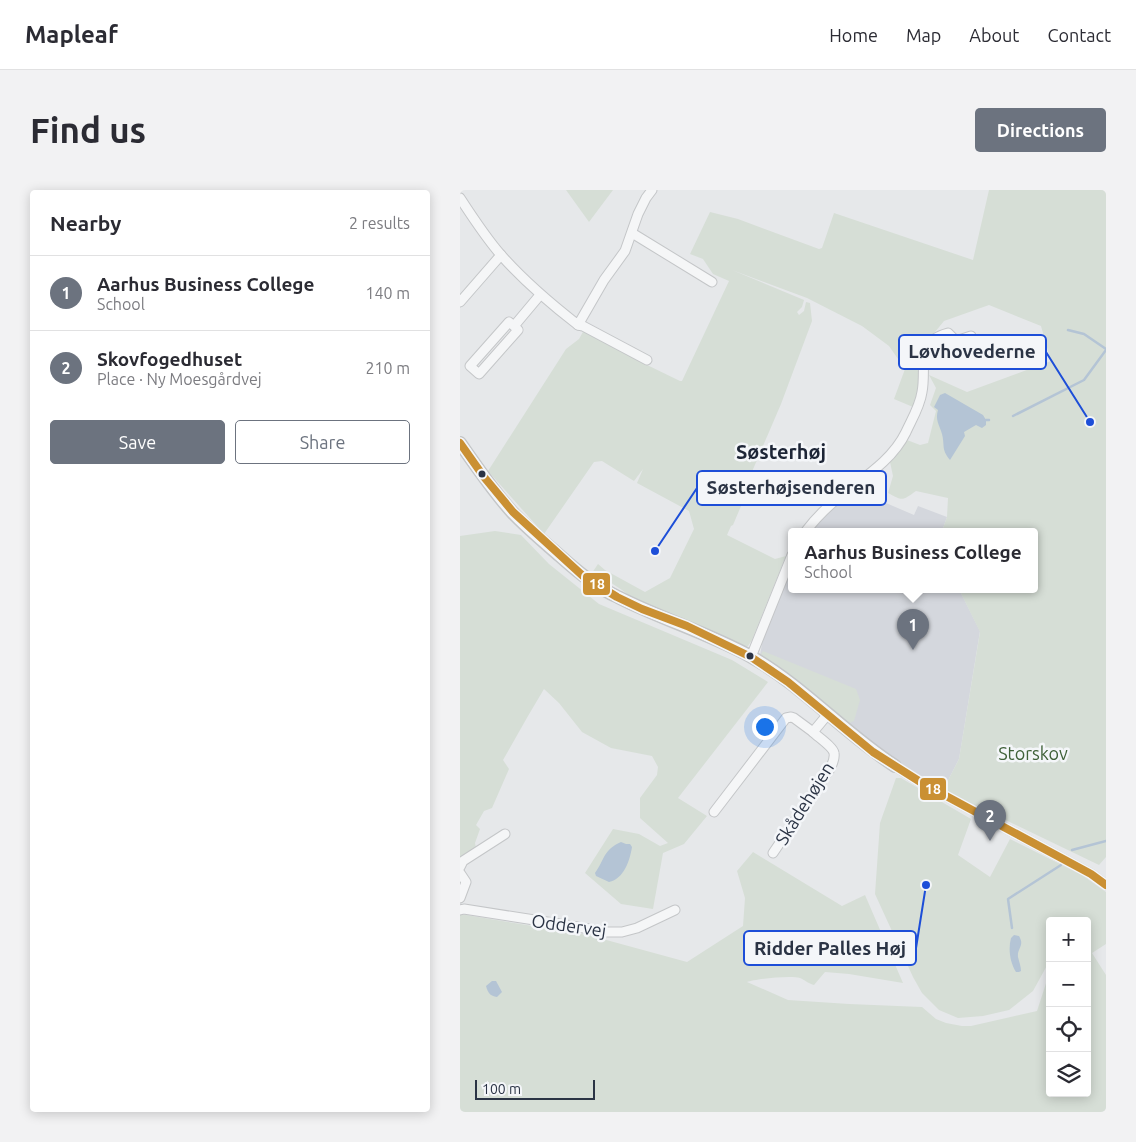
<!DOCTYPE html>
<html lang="en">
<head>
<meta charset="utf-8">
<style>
  body { margin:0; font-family:Ubuntu,sans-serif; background:#f2f2f3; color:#2b2b33 }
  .controls { position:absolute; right:15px; bottom:15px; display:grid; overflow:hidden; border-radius:5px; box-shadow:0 2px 12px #0003 }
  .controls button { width:45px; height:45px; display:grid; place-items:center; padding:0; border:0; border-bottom:1px solid #e1e1e2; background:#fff; color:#2b2b33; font:25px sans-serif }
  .scale { position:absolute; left:15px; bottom:12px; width:120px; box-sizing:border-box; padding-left:5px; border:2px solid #2b3445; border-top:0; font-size:14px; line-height:18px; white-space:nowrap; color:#2b3445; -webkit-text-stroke:4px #f4f6f9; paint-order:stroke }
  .you { position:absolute; left:304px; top:536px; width:18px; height:18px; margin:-12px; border:4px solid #fff; border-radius:50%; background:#1a73e8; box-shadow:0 0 0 8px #1a73e833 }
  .badge { display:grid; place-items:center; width:32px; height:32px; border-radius:50%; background:#6c737f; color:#fff; font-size:16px; font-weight:700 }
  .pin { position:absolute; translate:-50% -41px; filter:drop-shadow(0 1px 2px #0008) }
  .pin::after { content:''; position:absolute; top:26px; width:18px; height:15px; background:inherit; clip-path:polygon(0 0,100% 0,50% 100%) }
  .popup { position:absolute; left:328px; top:338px; width:250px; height:65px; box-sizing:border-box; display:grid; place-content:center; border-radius:5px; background:#fff; filter:drop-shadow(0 1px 4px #0005); font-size:16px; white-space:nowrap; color:#7c7c81 }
  .popup b { font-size:19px; color:#2b2b33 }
  .popup::after { content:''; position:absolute; left:50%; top:100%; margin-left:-10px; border:10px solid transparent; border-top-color:#fff }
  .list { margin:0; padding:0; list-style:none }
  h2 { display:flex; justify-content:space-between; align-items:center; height:65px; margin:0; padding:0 20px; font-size:21px }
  h2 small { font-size:16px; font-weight:400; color:#7c7c81 }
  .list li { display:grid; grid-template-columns:32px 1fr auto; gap:15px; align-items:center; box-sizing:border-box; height:75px; padding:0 20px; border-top:1px solid #e1e1e2 }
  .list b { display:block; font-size:19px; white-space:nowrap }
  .list p { margin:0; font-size:16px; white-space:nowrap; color:#7c7c81 }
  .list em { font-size:16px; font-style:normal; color:#7c7c81 }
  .actions { display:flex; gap:10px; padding:15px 20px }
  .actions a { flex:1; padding:11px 0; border:1px solid #6c737f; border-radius:5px; text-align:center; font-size:18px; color:#6c737f }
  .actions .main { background:#6c737f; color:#fff }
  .icon { flex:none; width:28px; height:28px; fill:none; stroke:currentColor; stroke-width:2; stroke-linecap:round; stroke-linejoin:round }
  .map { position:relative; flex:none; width:646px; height:922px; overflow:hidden; border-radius:5px }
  header { display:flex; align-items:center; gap:30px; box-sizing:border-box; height:70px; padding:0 25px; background:#fff; border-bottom:1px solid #e1e1e2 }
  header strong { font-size:24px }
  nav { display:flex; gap:28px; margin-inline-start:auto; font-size:18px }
  .intro { display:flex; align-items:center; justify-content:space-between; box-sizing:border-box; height:120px; padding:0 30px }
  h1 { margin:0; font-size:35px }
  .button { padding:12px 22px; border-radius:5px; background:#6c737f; color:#fff; font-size:18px; font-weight:700 }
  main { display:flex; gap:30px; padding:0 30px }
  aside { flex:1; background:#fff; border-radius:5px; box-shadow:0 2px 12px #0003 }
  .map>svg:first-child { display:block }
  .built { fill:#d4d7dd }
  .green { fill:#d6ded6 }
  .water { fill:#b4c4d5 }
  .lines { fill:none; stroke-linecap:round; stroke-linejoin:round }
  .stream { stroke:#b4c4d5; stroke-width:2.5 }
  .minor-casing { stroke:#c4c6c8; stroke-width:11 }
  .tertiary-casing { stroke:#c4c6c8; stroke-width:14 }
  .minor { stroke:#f5f6f7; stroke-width:9 }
  .tertiary { stroke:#f5f6f7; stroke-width:11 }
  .bus-1-casing { stroke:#f4f6f9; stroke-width:11 }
  .bus-1 { stroke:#ca9033; stroke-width:8 }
  .bus-dot { fill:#2b3445; stroke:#f4f6f9; stroke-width:2 }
  .labels { text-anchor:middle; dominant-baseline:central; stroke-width:5; stroke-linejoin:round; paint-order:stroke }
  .park-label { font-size:18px; fill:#3f6138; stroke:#f4f6f9 }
  .street-label { font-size:18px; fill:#2b3445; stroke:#f4f6f9 }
  .quarter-label { font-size:20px; font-weight:bold; fill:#1d2536; stroke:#f4f6f9 }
  .leader { fill:none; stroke:#1d4ed8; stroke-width:2 }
  .callout-dot { fill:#1d4ed8; stroke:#f4f6f9; stroke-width:2 }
  .callout { fill:#f4f6f9; stroke:#1d4ed8; stroke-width:2 }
  .callout-label { font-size:19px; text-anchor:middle; font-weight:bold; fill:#2b3445 }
  .line-badge { stroke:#f4f6f9; stroke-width:2 }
  .badge-label { font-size:14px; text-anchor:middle; font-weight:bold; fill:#fff }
</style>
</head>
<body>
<header>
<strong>Mapleaf</strong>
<nav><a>Home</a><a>Map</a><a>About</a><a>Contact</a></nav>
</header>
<div class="intro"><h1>Find us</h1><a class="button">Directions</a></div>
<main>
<aside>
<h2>Nearby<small>2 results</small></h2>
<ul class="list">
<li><span class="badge">1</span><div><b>Aarhus Business College</b><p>School</p></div><em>140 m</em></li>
<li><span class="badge">2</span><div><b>Skovfogedhuset</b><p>Place · Ny Moesgårdvej</p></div><em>210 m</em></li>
</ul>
<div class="actions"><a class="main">Save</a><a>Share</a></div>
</aside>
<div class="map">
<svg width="646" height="922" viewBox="0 0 646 922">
  <rect width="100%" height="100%" fill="#e6e8ea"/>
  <g class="built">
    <polygon points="405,304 454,325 458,316 487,327 482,341 351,341 358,332 382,308"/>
    <polygon points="332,377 332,399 499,399 520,441 499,569 483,600 447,580 340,495 300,465 304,443"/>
  </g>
  <g class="green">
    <polygon points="106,0 153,0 129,32"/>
    <path d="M529,0h117v667l-7,8 -156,-75 16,-31 21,-127 -21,-43h75v-58h-92l5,-14 1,-19 -32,-7c-14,10 -13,10 -28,2l5,-17 -3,-14 17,-22 13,5 8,-2 8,-32 -6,-6 6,-17 -7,-13 38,17 84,-31 -10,-35 -52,-21 -45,16 -23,28 -2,17v22l-6,19 -19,-8 11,-30 -16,-23 -27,-20 -55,-28 -75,-28 72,30 -2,7 -5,5 2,3 5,-4 2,-9 4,1 2,18 -31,83 -39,91 -5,8 4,3 -8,19 -2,1 -4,9 48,24 11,-3 -34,84 -4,6 -7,2 -103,-45c-10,-9 -31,-26 -44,-26l-2,-4 6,-9 7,6 40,22 25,-14 24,-49 -5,-18 -52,-28 6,-14 -9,12 -32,-20 -8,1 -50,72 -56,-63 78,-122 13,-10 5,-9 61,34 35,17h2l47,-100 -16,-7 -10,-15 -13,-5 20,-42 28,7 81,30 3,-1 12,-35 139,47z"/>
    <polygon points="35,341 61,345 89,374 139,414 272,470 308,492 218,608 247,626 224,654 203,663 193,719 161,714 125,683 153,639 179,644 200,656 208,653 180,628 180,608 197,585 198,577 192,566 151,558 122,542 99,513 84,499 68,526 43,570 49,579 32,618 24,621 16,635 20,639 15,653 16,658 0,670 0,346"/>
    <polygon points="303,461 396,499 400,510 394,531 387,534 302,469 301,464"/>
    <path d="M436,588h5l70,41 -13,36 32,22 20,-38 72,36 24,17v52l-14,9 14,22v137h-646v-198l128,21 99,27 56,-36 2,-28 -8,-27 16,-19 89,54 23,-11 38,88 -54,-9 -24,-2 -11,13c-7,-2 -9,-5 -14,-7 -9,-3 -45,1 -53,4l41,18 61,4 73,3 14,12 10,4 16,3h9l66,-15 13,-40v122h37v-172h-37v39l-17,31 -24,19 -26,6 -25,2 -19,-8 -17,-17 -9,-16 -38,-83 5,-71z"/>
  </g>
  <g class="water">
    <path d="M485,203l38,22 3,5v5l-4,3 -6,-3 -12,7 1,4 -15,24c-9,-11 -5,-14 -8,-26 -3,-10 -7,-14 -4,-24l-4,-3 6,-12z"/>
    <path d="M161,652l5,2h4l2,3c-2,13 -8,32 -23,35l-13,-6 -1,-3c10,-14 8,-23 26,-31z"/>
    <path d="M554,745l5,1c6,10 -2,12 -1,21 1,5 3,9 3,14l-2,1h-3c-6,-10 -8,-23 -5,-34z"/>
    <path d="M32,791h4l6,11 -5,5c-7,-1 -9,-4 -11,-11z"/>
  </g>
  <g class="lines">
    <g class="stream">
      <polyline points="608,140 624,144 646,159"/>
      <polyline points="553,226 624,190 646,160"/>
      <polyline points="526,230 529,230"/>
      <polyline points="612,660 646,651"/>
      <polyline points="552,738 548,709 601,675"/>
    </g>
    <defs>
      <g id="minor">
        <path d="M0,8c13,20 26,40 41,57 23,26 50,49 77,70l26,-45 21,-29 13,-37 8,-16 6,-8"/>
        <polyline points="172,43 252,92"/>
        <polyline points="0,112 41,65"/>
        <polyline points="118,135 123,136 187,170"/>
        <polyline points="54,136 58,140 19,184 10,176 49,132 54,136 80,105"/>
        <path d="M346,341c9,-12 20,-23 32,-33 25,-20 54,-37 68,-66 6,-13 14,-26 16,-40 5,-26 -8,-50 26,-59l8,8 15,-5"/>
        <polyline points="291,467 332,365"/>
        <polyline points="435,576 462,593 631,684 646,695"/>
        <polyline points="254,622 326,528 331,527 334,528 353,542 368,524"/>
        <path d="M313,663l57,-84c2,-4 5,-11 4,-16 -1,-6 -16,-16 -21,-21"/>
        <polyline points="0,677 3,671 45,644"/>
        <polyline points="0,683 6,692 0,708"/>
        <polyline points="0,720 4,719 100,734 147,742 162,742 177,738 215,720"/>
      </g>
      <path id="tertiary" d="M0,253c16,23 33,48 52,69 15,16 32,30 48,44 18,16 36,31 58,41 43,22 90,36 132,59 53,30 94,77 145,110"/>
    </defs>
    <use href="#minor" class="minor-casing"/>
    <use href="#tertiary" class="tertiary-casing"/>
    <use href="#minor" class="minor"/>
    <use href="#tertiary" class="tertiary"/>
    <defs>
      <polyline id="bus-1" points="0,253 24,287 53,322 123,386 157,407 182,419 227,436 291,467 328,492 413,562 462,593 631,684 646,695"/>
    </defs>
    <use href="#bus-1" class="bus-1-casing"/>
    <use href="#bus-1" class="bus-1"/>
  </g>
  <g class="bus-dot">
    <circle cx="22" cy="284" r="4.5"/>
    <circle cx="290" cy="466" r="4.5"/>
  </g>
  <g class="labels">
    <g class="park-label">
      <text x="573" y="563">Storskov</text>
    </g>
    <g class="street-label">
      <text transform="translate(344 613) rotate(-58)">Skådehøjen</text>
      <text transform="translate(109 735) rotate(8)">Oddervej</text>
    </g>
    <g class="quarter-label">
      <text x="321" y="261">Søsterhøj</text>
    </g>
  </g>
  <path class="leader" d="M630 232L586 162M195 361L237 298M466 695L456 758"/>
  <g class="callout-dot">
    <circle cx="630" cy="232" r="5"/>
    <circle cx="195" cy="361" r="5"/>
    <circle cx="466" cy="695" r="5"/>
  </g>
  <g class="callout">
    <rect x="439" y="145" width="147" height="34" rx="5"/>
    <rect x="237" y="281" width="189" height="34" rx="5"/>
    <rect x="284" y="741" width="172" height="34" rx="5"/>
  </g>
  <g class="callout-label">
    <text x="512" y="168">Løvhovederne</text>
    <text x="331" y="304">Søsterhøjsenderen</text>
    <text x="370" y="765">Ridder Palles Høj</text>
  </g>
  <g class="line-badge">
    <rect x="122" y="382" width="29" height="24" rx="5" fill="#ca9033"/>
    <rect x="459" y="587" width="28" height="24" rx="5" fill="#ca9033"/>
  </g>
  <g class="badge-label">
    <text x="137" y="399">18</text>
    <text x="473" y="604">18</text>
  </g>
</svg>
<div class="controls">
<button>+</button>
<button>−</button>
<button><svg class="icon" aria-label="locate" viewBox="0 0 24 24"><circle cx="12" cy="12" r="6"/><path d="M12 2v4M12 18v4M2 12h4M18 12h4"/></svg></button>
<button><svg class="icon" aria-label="layers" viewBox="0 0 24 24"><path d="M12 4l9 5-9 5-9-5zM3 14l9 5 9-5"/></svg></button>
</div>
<div class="scale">100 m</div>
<div class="you"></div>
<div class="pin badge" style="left:453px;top:460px">1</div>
<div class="popup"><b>Aarhus Business College</b>School</div>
<div class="pin badge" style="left:530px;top:651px">2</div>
</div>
</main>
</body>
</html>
